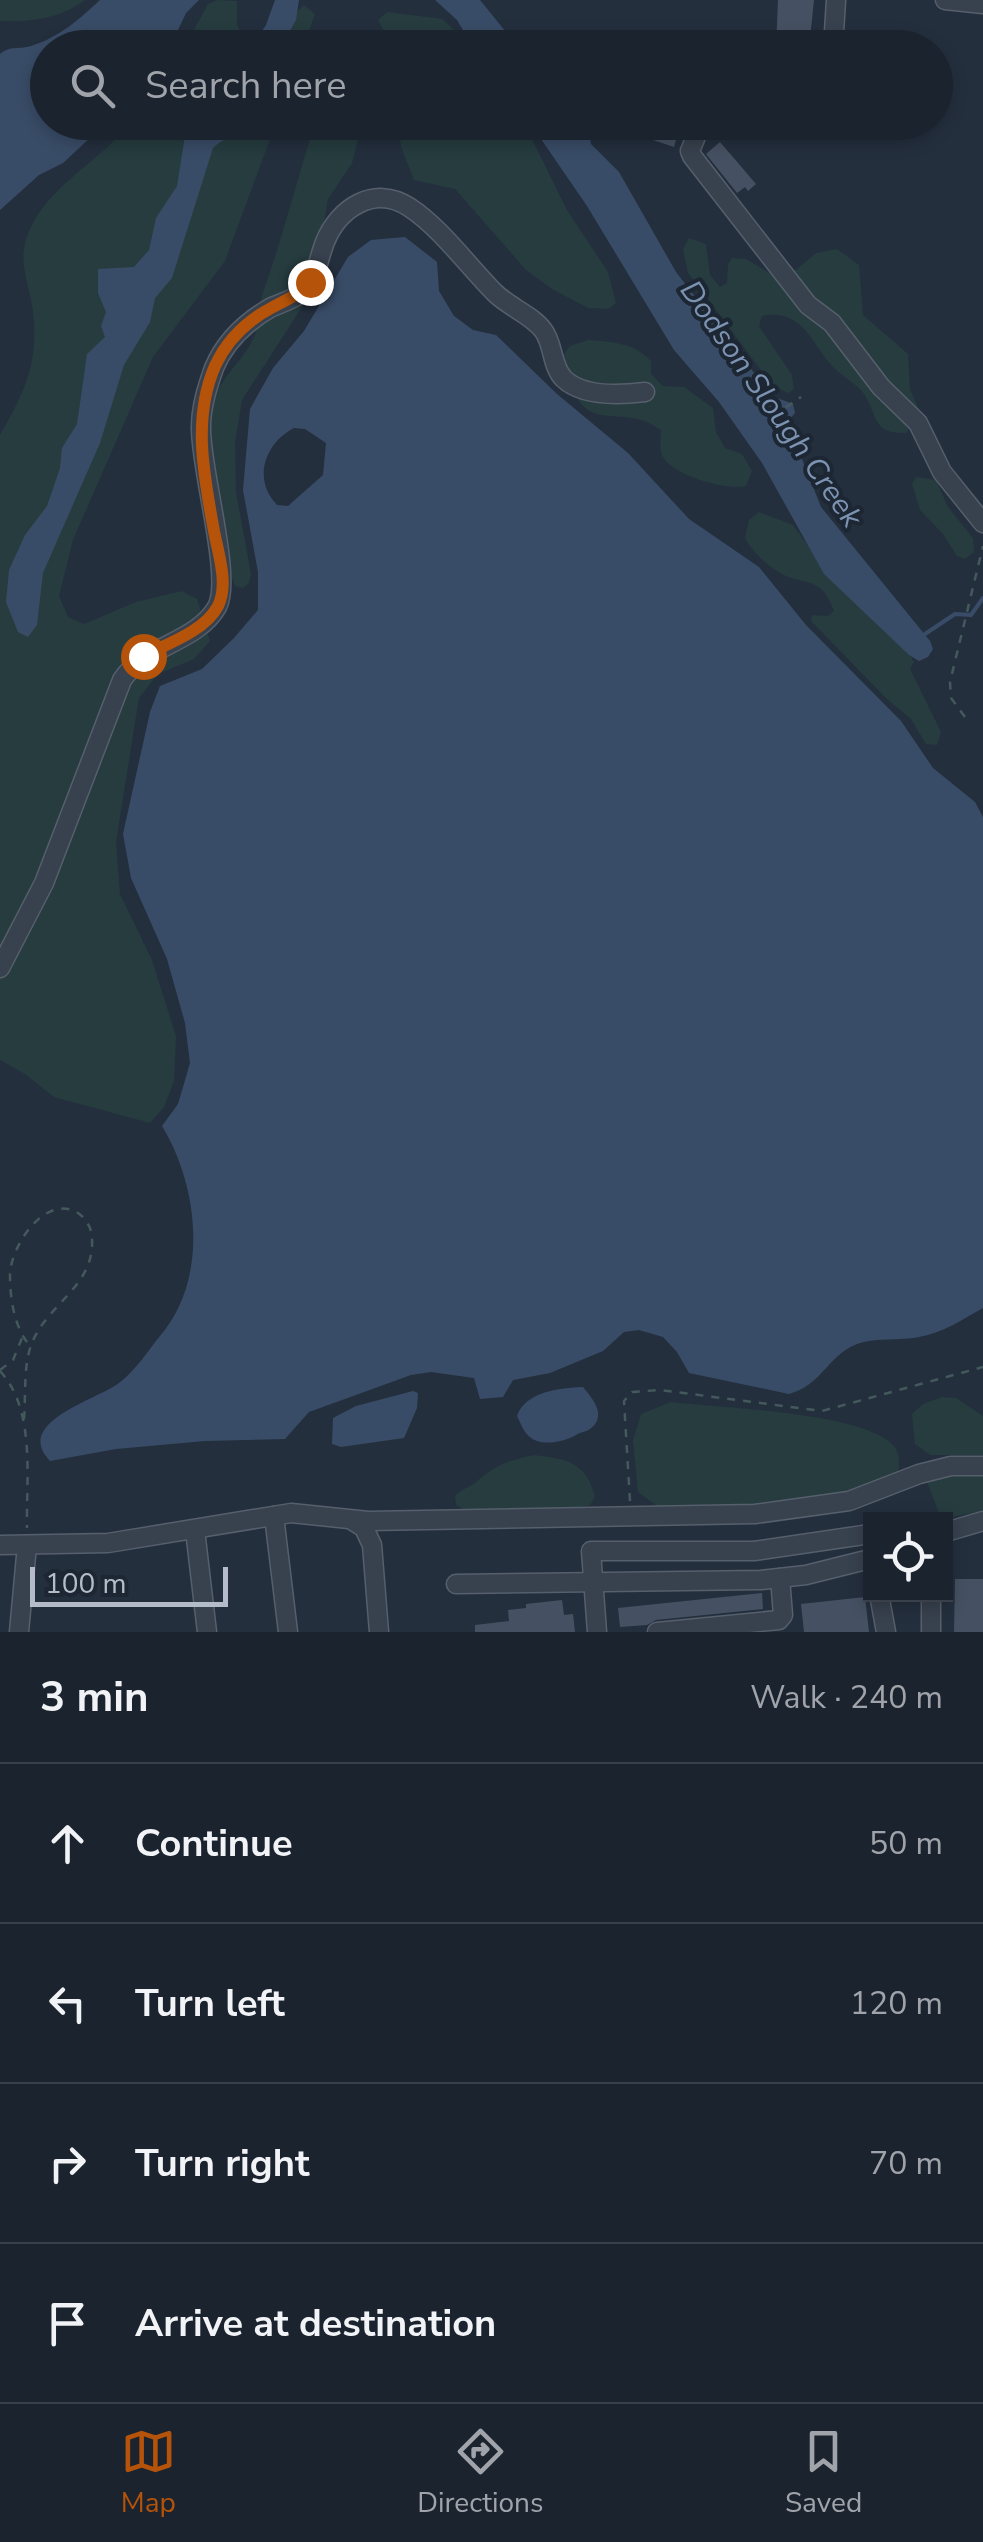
<!DOCTYPE html>
<html lang="en">
<head>
<meta charset="utf-8">
<style>
  body { margin:0; font-family:"Nunito Sans",sans-serif; background:#282f3a; color:#f1f3f6 }
  .controls { position:absolute; right:30px; bottom:30px; display:grid; overflow:hidden; border-radius:0px; box-shadow:0 5px 15px #0003 }
  .controls button { width:90px; height:90px; display:grid; place-items:center; padding:0; border:0; border-bottom:2px solid #39404a; background:#1b232e; color:#f1f3f6; font:50px sans-serif }
  .scale { position:absolute; left:30px; bottom:25px; width:198px; box-sizing:border-box; padding-left:10px; border:5px solid #b4bcc9; border-top:0; font-size:28px; line-height:35px; white-space:nowrap; color:#b4bcc9; -webkit-text-stroke:8px #1d2633; paint-order:stroke }
  .stop { position:absolute; width:30px; height:30px; margin:-22px; border:8px solid #b45309; border-radius:50%; background:#fff }
  .stop.end { background:#b45309; border-color:#fff; box-shadow:0 2px 10px #0008 }
  .list { margin:0; padding:0; list-style:none }
  h2 { display:flex; justify-content:space-between; align-items:center; height:130px; margin:0; padding:0 40px; font-size:42px }
  h2 small { font-size:32px; font-weight:400; color:#a0a4aa }
  .list li { display:grid; grid-template-columns:65px 1fr auto; gap:30px; align-items:center; box-sizing:border-box; height:160px; padding:0 40px; border-top:2px solid #39404a }
  .list b { display:block; font-size:38px; white-space:nowrap }
  .list em { font-size:32px; font-style:normal; color:#a0a4aa }
  .icon { flex:none; width:55px; height:55px; fill:none; stroke:currentColor; stroke-width:2; stroke-linecap:round; stroke-linejoin:round }
  .map { position:relative; flex:none; width:983px; height:1632px; overflow:hidden }
  .search { position:absolute; background:#1b232e; box-shadow:0 5px 15px #0003; left:30px; right:30px; top:30px; height:110px; display:flex; align-items:center; gap:25px; box-sizing:border-box; padding:0 35px; border-radius:55px; color:#a0a4aa; font-size:38px }
  .sheet { height:770px; background:#1b232e }
  nav { display:flex; justify-content:space-around; align-items:center; box-sizing:border-box; height:140px; border-top:2px solid #39404a; background:#1b232e; font-size:28px; color:#a0a4aa }
  nav a { display:grid; justify-items:center; gap:5px }
  nav .on { color:#b45309 }
  .map>svg:first-child { display:block }
  .green { fill:#263c3f }
  .water { fill:#394c67; fill-rule:evenodd }
  .lines { fill:none; stroke-linecap:round; stroke-linejoin:round }
  .stream { stroke:#394c67; stroke-width:4 }
  .building { fill:#455162 }
  .minor-casing { stroke:#565f6c; stroke-width:21 }
  .path { stroke:#44595c; stroke-width:2.5; stroke-dasharray:8 8; stroke-linecap:butt }
  .minor { stroke:#38414e; stroke-width:18 }
  .route { stroke:#b45309; stroke-width:12 }
  .labels { text-anchor:middle; dominant-baseline:central; stroke-width:8; stroke-linejoin:round; paint-order:stroke }
  .water-label { font-size:30px; font-style:italic; fill:#7c92b1; stroke:#1d2633 }
</style>
</head>
<body>
<div class="map">
<svg width="983" height="1632" viewBox="0 0 983 1632">
  <rect width="100%" height="100%" fill="#242f3e"/>
  <g class="green">
    <path d="M0,0h85c-26,19 -54,22 -85,21z"/>
    <polygon points="217,0 237,1 237,25 244,38 279,30 304,5 315,14 303,47 184,48 208,4"/>
    <polygon points="387,12 442,19 473,47 408,47 390,42 378,20"/>
    <path d="M129,123h147l-51,138 -72,96 -80,183 -14,56 9,21 16,7 52,-22 46,-11 15,8 13,42 -16,18 -36,15 -19,24 -23,144 4,52 32,66 24,76 -2,45 -10,26 -14,16 -96,-26 -29,-23 -25,-14v-625c27,-47 40,-76 32,-131 -4,-20 -12,-40 -7,-61 16,-56 73,-77 104,-120z"/>
    <path d="M315,123h47l-10,40 -24,36 -15,91 -71,110 -7,42 1,50 15,82 -2,9 -6,5 -8,-2 -6,-16c-8,-49 -24,-113 -17,-161 5,-31 30,-45 42,-72 7,-14 4,-31 9,-45 20,-55 34,-113 52,-169z"/>
    <polygon points="524,123 567,210 608,272 616,303 608,309 588,308 552,289 526,270 455,189 414,180 401,147 398,124"/>
    <path d="M689,238l17,6 4,31 10,12 7,-4 1,-19 4,-6 14,1 25,15 25,-4 20,-17 21,-4 22,16 4,50 45,39 2,35 10,23 -14,21c-34,1 -28,-17 -42,-39 -7,-10 -21,-17 -30,-26 -23,-24 -31,-60 -72,-52l-3,10 33,49 2,14 -6,4 -16,-8 -84,-112 -5,-24z"/>
    <path d="M588,340c24,2 45,2 63,21v13l12,12 21,1 29,21 3,24 9,16 17,6 10,17 -6,15c-19,5 -76,-11 -84,-31 -3,-7 -1,-18 -1,-25 -46,-33 -82,18 -97,-76l6,-8z"/>
    <polygon points="916,477 936,480 948,507 973,538 974,552 965,559 957,556 943,534 920,510 912,484"/>
    <path d="M759,512l34,13 43,58 36,36 31,25 11,18 -4,7 31,63 -4,13 -11,-1 -15,-25 -24,-20 -76,-78 1,-6 16,1 6,-5c-13,-33 -21,-25 -48,-35 -16,-7 -33,-23 -41,-38l4,-18z"/>
    <polygon points="942,1397 956,1398 983,1416 983,1455 930,1455 915,1444 912,1414 923,1404"/>
    <path d="M671,1402c49,6 187,10 221,42 8,8 8,17 6,28l-24,13 -31,10 -95,12 -91,-1 -19,-14 -5,-52 8,-26z"/>
    <path d="M533,1455c33,4 53,6 62,42l-5,8c-42,11 -84,6 -127,4l-7,-4 -1,-9c6,-7 13,-8 20,-13 22,-19 30,-21 58,-28z"/>
    <polygon points="983,1470 983,1511 941,1519 926,1479"/>
  </g>
  <g class="water">
    <path d="M100,0h99l-13,13 -16,34 -122,1v74l58,1 -43,40 -24,12 -39,35v-156c11,-9 18,-4 31,-8 27,-8 49,-27 69,-46z"/>
    <polygon points="275,0 299,0 296,20 281,47 251,47 266,25"/>
    <polygon points="435,0 480,0 518,47 473,47 457,20"/>
    <path d="M187,123h63c-11,13 -26,14 -37,25l-41,130 -17,20 -5,24 -26,43 -24,78 -57,130 -6,52 -9,12 -10,-5 -12,-30 3,-32 16,-35 22,-29 13,-38 2,-20 15,-24 10,-70 18,-17 -4,-11 5,-14 -8,-19v-24l36,-2 15,-17 7,-32 21,-32z"/>
    <polygon points="530,123 595,123 597,129 590,137 591,144 619,172 676,272 772,396 793,404 795,413 784,425 800,431 796,444 821,507 930,641 933,649 928,657 919,661 909,655 824,574 762,463 719,402 674,350 587,206"/>
    <path d="M405,237l32,25 2,29 15,25 19,14 23,5 61,59 71,59 61,66 70,48 47,58 95,96 32,47 42,34 8,15v491c-20,11 -40,25 -64,29 -20,4 -42,0 -62,7 -29,11 -35,41 -68,50l-100,-21 -12,-21 -14,-15 -24,-7 -15,2 -21,19 -53,22 -37,7 -10,17 -23,2 -6,-21 -43,-6 -20,3 -102,37 -24,27 -80,2 -89,8 -66,12c-38,-39 49,-62 69,-78 16,-12 29,-32 41,-47 49,-57 39,-149 2,-210l16,-22 12,-41 -5,-40 -18,-64 -36,-81 -8,-44 27,-122 10,-26 42,-17 32,-31 24,-28v-38l-15,-82 7,-81 23,-41 31,-37 44,-74 23,-17zM294,428l11,1 21,14 -3,32 -35,31 -11,-1c-25,-26 -12,-62 17,-77z"/>
    <path d="M583,1387c9,11 25,29 7,42 -4,3 -10,3 -14,6 -10,6 -28,10 -39,6 -12,-4 -15,-15 -20,-25 9,-25 43,-28 66,-29z"/>
    <polygon points="413,1391 418,1393 417,1408 404,1438 341,1447 332,1444 333,1418 356,1406"/>
  </g>
  <g class="lines">
    <polyline class="stream" points="925,634 955,614 971,615 983,598"/>
  </g>
  <g class="building">
    <polygon points="778,0 814,0 809,48 776,48"/>
    <polygon points="655,122 681,122 674,147 650,139"/>
    <polygon points="720,142 756,184 748,191 745,187 737,193 706,154"/>
    <polygon points="955,1579 983,1579 983,1632 954,1632"/>
    <polygon points="762,1593 763,1609 656,1620 647,1625 620,1627 618,1608"/>
    <polygon points="865,1597 869,1632 804,1632 801,1604"/>
    <polygon points="562,1600 564,1615 573,1614 575,1632 475,1632 475,1625 509,1621 508,1610 526,1608 526,1604"/>
  </g>
  <g class="lines">
    <defs>
      <g id="minor">
        <polyline points="945,0 983,4"/>
        <polyline points="833,48 836,0"/>
        <polyline points="697,134 690,151 692,156 808,305 832,323 881,387 918,423 942,472 983,523"/>
        <path d="M0,968l44,-85 78,-203c23,-35 74,-37 95,-73 16,-29 -17,-138 -16,-180 0,-20 6,-39 13,-59 11,-26 32,-46 56,-60 11,-5 25,-9 34,-17 12,-12 15,-34 21,-49 13,-33 49,-58 84,-35 31,20 60,60 86,86 14,14 37,22 48,37 11,14 8,36 21,49 19,18 57,16 81,13"/>
        <polyline points="274,1516 288,1632"/>
        <polyline points="353,1521 364,1528 372,1545 379,1632"/>
        <polyline points="195,1530 207,1632"/>
        <polyline points="946,1532 983,1521"/>
        <polyline points="0,1545 108,1543 291,1513 368,1521 755,1514 849,1501 919,1474 951,1466 983,1466"/>
        <polyline points="456,1584 761,1580 806,1575 870,1559"/>
        <polyline points="879,1594 886,1632"/>
        <polyline points="19,1632 27,1545"/>
        <polyline points="597,1632 591,1551 754,1551 870,1534"/>
        <polyline points="657,1632 779,1620 783,1615 780,1578"/>
        <polyline points="931,1632 931,1594"/>
      </g>
    </defs>
    <use href="#minor" class="minor-casing"/>
    <g class="path">
      <polyline points="774,406 779,412 801,397"/>
      <polyline points="965,717 951,698 950,682 983,546"/>
      <polyline points="0,1370 13,1360 22,1338"/>
      <path d="M0,1371c36,39 26,107 27,157"/>
      <path d="M24,1419c2,-23 -1,-55 8,-76 15,-39 63,-57 60,-104 0,-10 -5,-20 -14,-26 -33,-20 -67,33 -68,61 0,25 4,53 20,72"/>
      <polyline points="630,1501 624,1401 632,1392 660,1390 822,1411 983,1367"/>
    </g>
    <use href="#minor" class="minor"/>
  </g>
  <g class="lines">
    <path class="route" d="M143,656c24,-12 62,-25 75,-50 11,-22 0,-53 -4,-75 -10,-55 -22,-112 1,-165 12,-26 33,-46 58,-59 14,-8 27,-12 37,-25"/>
  </g>
  <g class="labels">
    <g class="water-label">
      <text transform="translate(771 404) rotate(55)">Dodson Slough Creek</text>
    </g>
  </g>
</svg>
<div class="controls">
<button><svg class="icon" aria-label="locate" viewBox="0 0 24 24"><circle cx="12" cy="12" r="6"/><path d="M12 2v4M12 18v4M2 12h4M18 12h4"/></svg></button>
</div>
<div class="scale">100 m</div>
<div class="stop" style="left:143px;top:656px"></div>
<div class="stop end" style="left:310px;top:282px"></div>
<div class="search"><svg class="icon" aria-label="search" viewBox="0 0 24 24"><circle cx="10" cy="10" r="6"/><path d="M15 15l6 6"/></svg>Search here</div>
</div>
<section class="sheet">
<h2>3 min<small>Walk · 240 m</small></h2>
<ul class="list">
<li><svg class="icon" aria-label="ahead" viewBox="0 0 24 24"><path d="M12 20V5M6 11l6-6 6 6"/></svg><div><b>Continue</b></div><em>50 m</em></li>
<li><svg class="icon" aria-label="left" viewBox="0 0 24 24"><path d="M17 20v-9H6M10 6l-5 5 5 5"/></svg><div><b>Turn left</b></div><em>120 m</em></li>
<li><svg class="icon" aria-label="right" viewBox="0 0 24 24"><path d="M7 20v-9h11M14 6l5 5-5 5"/></svg><div><b>Turn right</b></div><em>70 m</em></li>
<li><svg class="icon" aria-label="arrive" viewBox="0 0 24 24"><path d="M6 21V4h12l-3 4 3 4H6"/></svg><div><b>Arrive at destination</b></div></li>
</ul>
</section>
<nav>
<a class="on"><svg class="icon" aria-label="map" viewBox="0 0 24 24"><path d="M3 6l6-2 6 2 6-2v14l-6 2-6-2-6 2zM9 4v14M15 6v14"/></svg>Map</a>
<a><svg class="icon" aria-label="directions" viewBox="0 0 24 24"><path d="M12 3l9 9-9 9-9-9zM9 14v-3h6M13 9l2 2-2 2"/></svg>Directions</a>
<a><svg class="icon" aria-label="saved" viewBox="0 0 24 24"><path d="M7 4h10v16l-5-4-5 4z"/></svg>Saved</a>
</nav>
</body>
</html>
